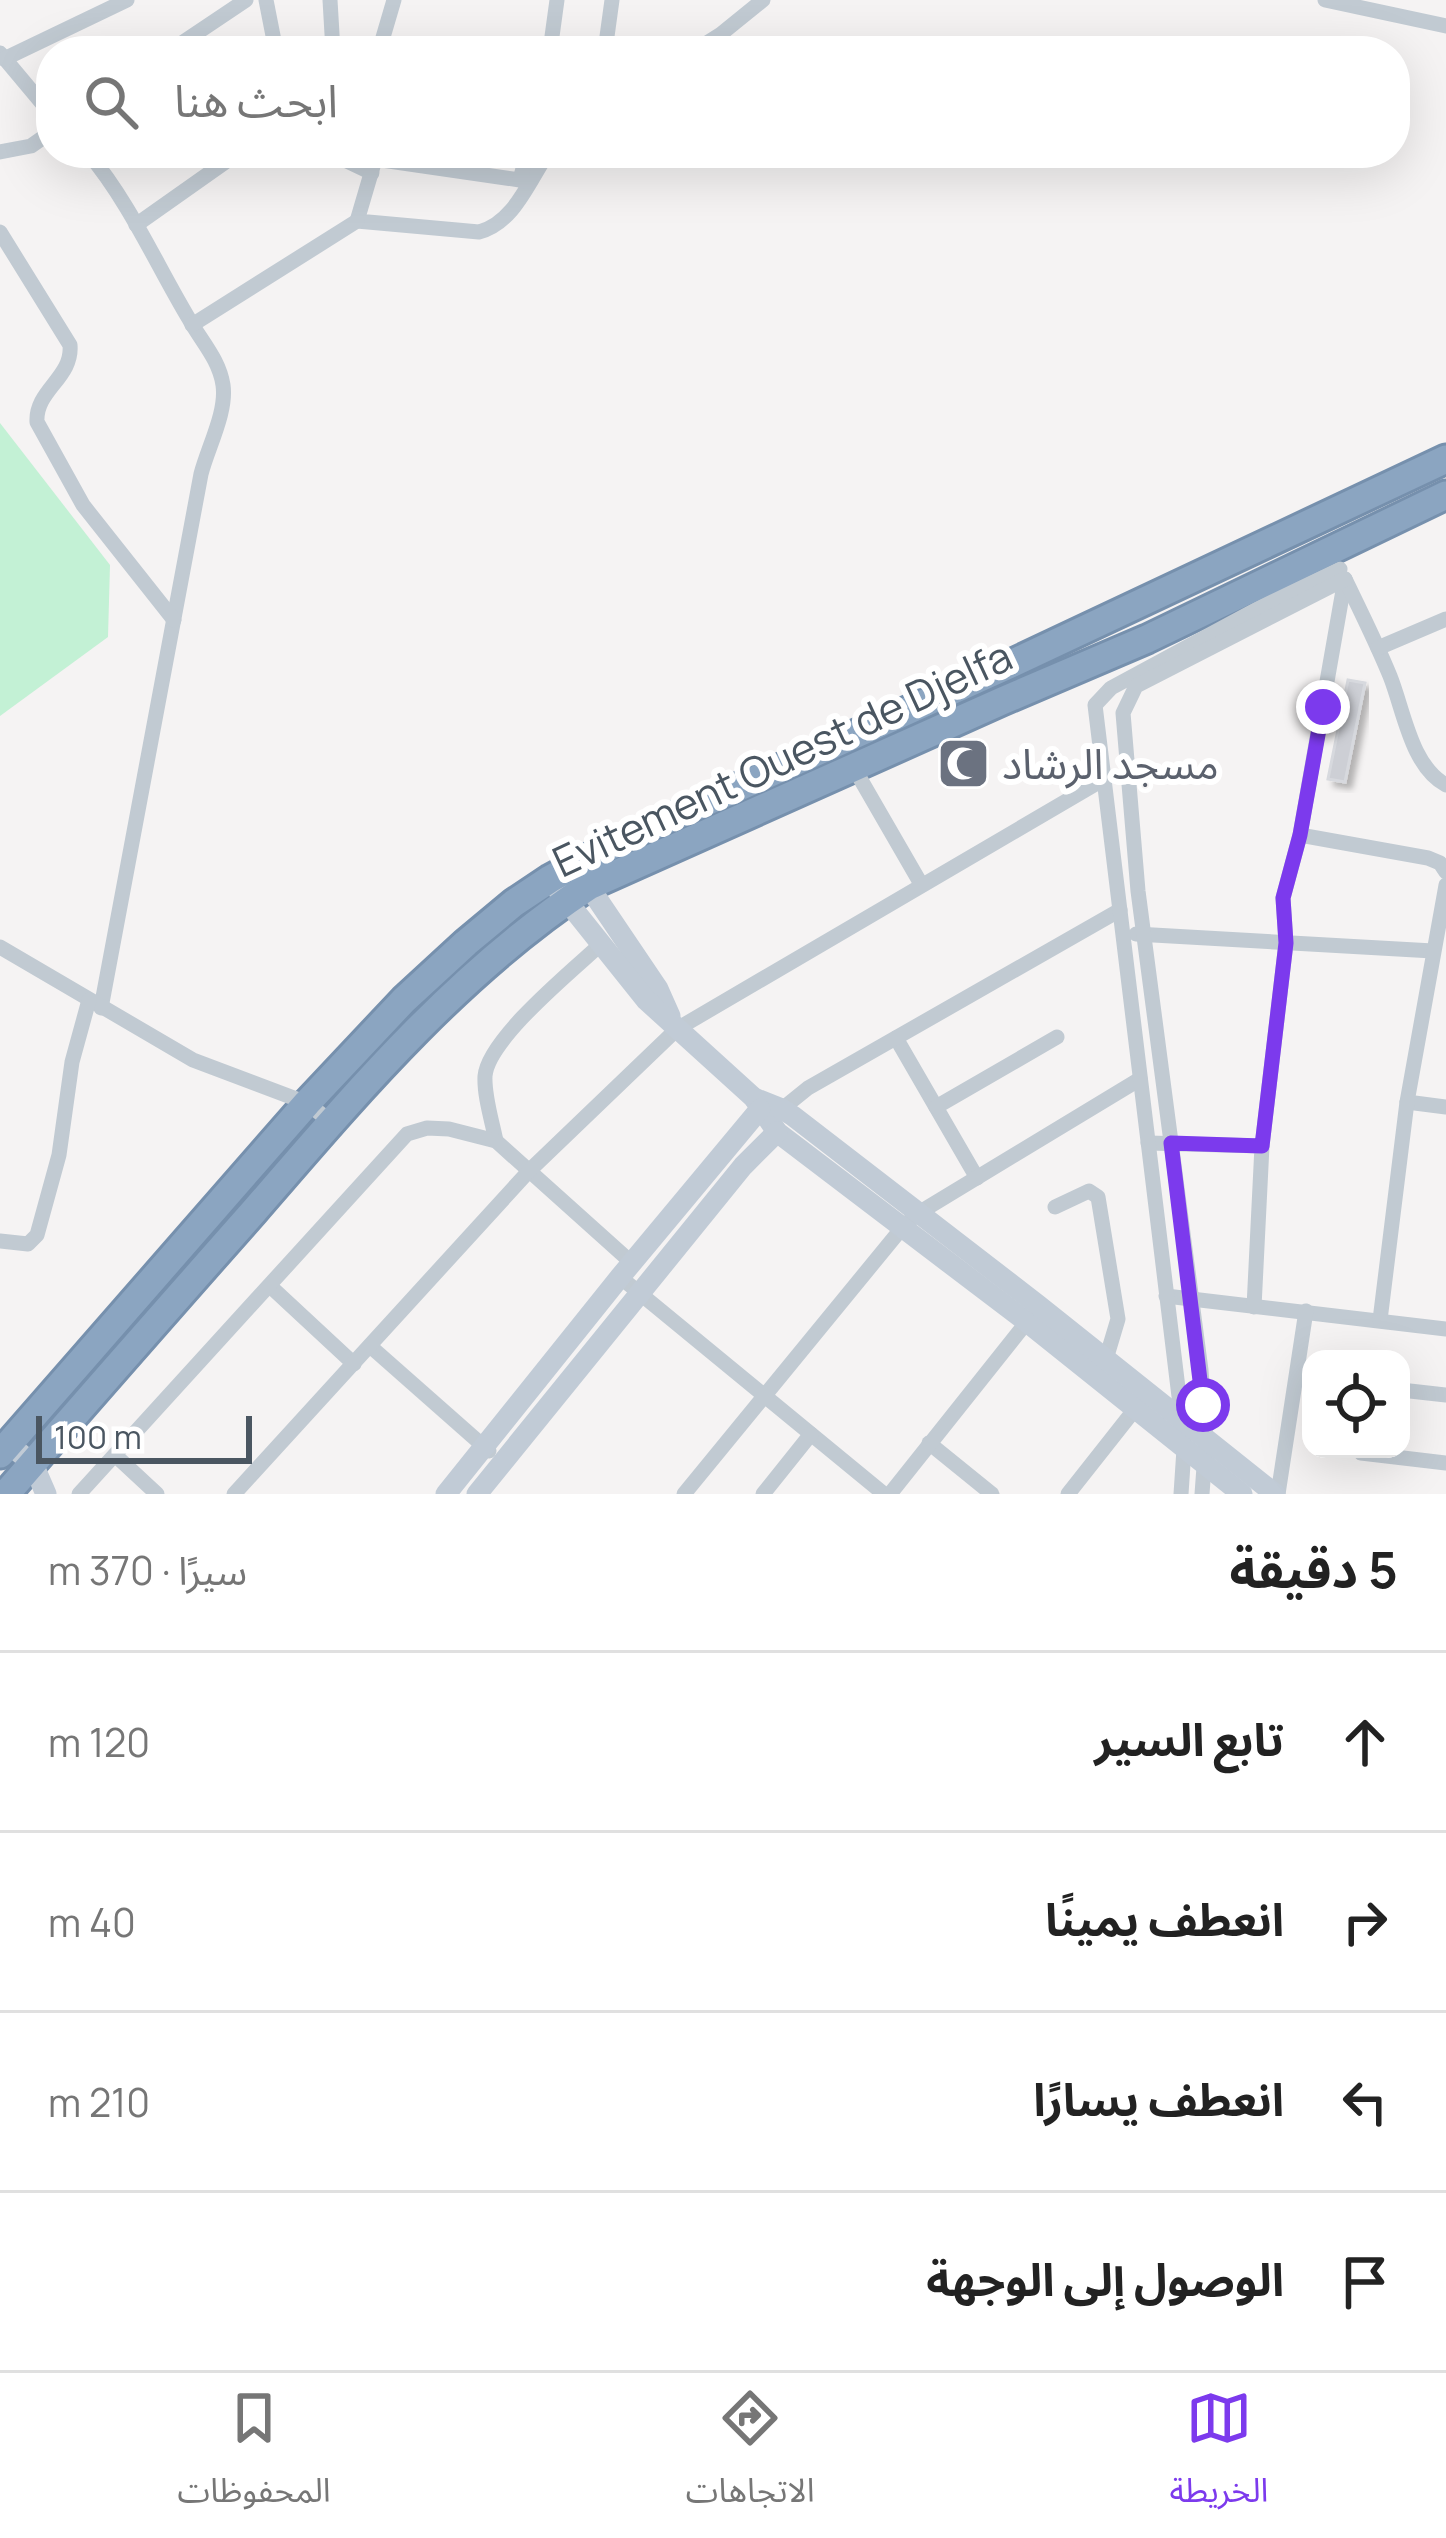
<!DOCTYPE html>
<html lang="ar">
<head>
<meta charset="utf-8">
<style>
  body { margin:0; font-family:Manrope,"Noto Sans Arabic",sans-serif; background:#f2f2f2; color:#222; direction:rtl }
  .controls { position:absolute; right:36px; bottom:36px; display:grid; overflow:hidden; border-radius:24px; box-shadow:0 12px 48px #0002 }
  .controls button { width:108px; height:108px; display:grid; place-items:center; padding:0; border:0; border-bottom:3px solid #e0e0e0; background:#fff; color:#222; font:60px sans-serif }
  .scale { position:absolute; left:36px; bottom:30px; width:216px; box-sizing:border-box; padding-left:12px; border:6px solid #4a5661; border-top:0; font-size:33px; line-height:42px; white-space:nowrap; color:#4a5661; -webkit-text-stroke:9px #fff; paint-order:stroke }
  .stop { position:absolute; width:36px; height:36px; margin:-27px; border:9px solid #7c3aed; border-radius:50%; background:#fff }
  .stop.end { background:#7c3aed; border-color:#fff; box-shadow:0 3px 12px #0008 }
  .list { margin:0; padding:0; list-style:none }
  h2 { display:flex; justify-content:space-between; align-items:center; height:156px; margin:0; padding:0 48px; font-size:51px }
  h2 small { font-size:39px; font-weight:400; color:#767676 }
  .list li { display:grid; grid-template-columns:78px 1fr auto; gap:36px; align-items:center; box-sizing:border-box; height:180px; padding:0 48px; border-top:3px solid #e0e0e0 }
  .list b { display:block; font-size:45px; white-space:nowrap }
  .list em { font-size:39px; font-style:normal; color:#767676 }
  .icon { flex:none; width:66px; height:66px; fill:none; stroke:currentColor; stroke-width:2; stroke-linecap:round; stroke-linejoin:round }
  .map { position:relative; flex:none; width:1446px; height:1494px; overflow:hidden; direction:ltr }
  .search { position:absolute; background:#fff; box-shadow:0 12px 48px #0002; left:36px; right:36px; top:36px; height:132px; display:flex; align-items:center; gap:30px; box-sizing:border-box; padding:0 42px; border-radius:48px; color:#767676; font-size:45px }
  .sheet { height:876px; background:#fff }
  nav { display:flex; justify-content:space-around; align-items:center; box-sizing:border-box; height:168px; border-top:3px solid #e0e0e0; background:#fff; font-size:33px; color:#767676 }
  nav a { display:grid; justify-items:center; gap:6px }
  nav .on { color:#7c3aed }
  .map>svg:first-child { display:block }
  .green { fill:#c3f1d5 }
  .building { fill:#cdcfd5; stroke:#d7d9de; stroke-width:3; filter:url(#shadow) }
  .lines { fill:none; stroke-linecap:round; stroke-linejoin:round }
  .highway-casing { stroke:#7690ad; stroke-width:33 }
  .street { stroke:#c1cad2; stroke-width:15 }
  .secondary { stroke:#c1cbd6; stroke-width:21 }
  .highway { stroke:#8ba5c1; stroke-width:27 }
  .route { stroke:#7c3aed; stroke-width:15 }
  .labels { text-anchor:middle; dominant-baseline:central; stroke-width:12; stroke-linejoin:round; paint-order:stroke }
  .street-label { font-size:42px; fill:#4a5661; stroke:#fff }
  .worship-label { font-size:42px; fill:#5b616d; stroke:#fff; text-anchor:start }
</style>
</head>
<body>
<div class="map">
<svg width="1446" height="1494" viewBox="0 0 1446 1494">
  <defs>
    <filter id="shadow"><feDropShadow dx="6" dy="6" stdDeviation="3" flood-color="#0004"/></filter>
  </defs>
  <rect width="100%" height="100%" fill="#f5f3f3"/>
  <polygon class="green" points="0,423 110,565 108,637 0,716"/>
  <polygon class="building" points="1348,680 1365,683 1345,782 1328,779"/>
  <g class="lines">
    <defs>
      <g id="highway">
        <polyline points="0,1454 307,1103 404,1000 466,943 514,903 550,879 620,841 1013,663 1446,459"/>
        <path d="M6,1494c82,-95 165,-189 248,-283 102,-118 203,-238 335,-325l413,-185 145,-62 299,-144"/>
      </g>
    </defs>
    <use href="#highway" class="highway-casing"/>
    <g class="street">
      <polyline points="266,0 276,51"/>
      <polyline points="330,0 333,51"/>
      <polyline points="1325,0 1446,26"/>
      <polyline points="170,51 246,0"/>
      <polyline points="379,51 394,0"/>
      <polyline points="550,51 557,0"/>
      <polyline points="605,51 612,0"/>
      <polyline points="694,51 721,34 763,0"/>
      <polyline points="0,53 51,114"/>
      <polyline points="4,59 127,0"/>
      <polyline points="0,152 31,146 51,132"/>
      <path d="M88,153c42,50 68,111 101,166 12,22 30,40 34,66 4,27 -15,62 -22,89l-100,534"/>
      <polyline points="330,153 372,173"/>
      <path d="M377,153l-20,68 122,11c35,-9 50,-51 69,-79"/>
      <polyline points="375,159 520,180"/>
      <polyline points="526,182 520,180 527,153"/>
      <polyline points="136,225 238,153"/>
      <path d="M0,232l70,113c3,33 -35,45 -33,77l46,83 91,115"/>
      <polyline points="192,325 357,221"/>
      <polyline points="1345,579 1300,835 1428,858 1440,863 1446,872"/>
      <path d="M1346,581c15,31 31,63 44,95 14,35 21,90 56,109"/>
      <polyline points="1378,648 1446,619"/>
      <polyline points="854,768 921,884"/>
      <polyline points="1136,934 1433,951"/>
      <polyline points="0,947 193,1060 307,1103 331,1122"/>
      <polyline points="896,1038 977,1178"/>
      <polyline points="1407,1102 1446,1107"/>
      <polyline points="936,1107 1057,1037"/>
      <polyline points="782,1109 808,1088 1120,910"/>
      <path d="M496,1141c-4,-20 -12,-45 -11,-65 3,-37 88,-106 116,-132"/>
      <polyline points="1148,1143 1262,1146"/>
      <polyline points="1055,1207 1089,1191 1098,1197 1118,1319 1106,1359"/>
      <polyline points="0,1241 28,1244 37,1235 59,1155 72,1062 89,1000"/>
      <polyline points="620,1277 884,1494"/>
      <polyline points="270,1286 354,1364"/>
      <polyline points="1166,1296 1446,1329"/>
      <polyline points="1254,1307 1262,1146 1286,943 1283,898 1300,835"/>
      <polyline points="1380,1320 1407,1102 1446,885"/>
      <polyline points="370,1346 489,1451"/>
      <polyline points="1401,1390 1446,1395"/>
      <polyline points="929,1443 992,1494"/>
      <polyline points="1361,1453 1446,1463"/>
      <polyline points="115,1455 157,1494"/>
      <polyline points="79,1494 407,1134 427,1128 449,1129 496,1141 632,1263"/>
      <polyline points="234,1494 529,1171 677,1029 1104,779"/>
      <polyline points="684,1494 902,1228 917,1214 1140,1079"/>
      <polyline points="763,1494 811,1434"/>
      <polyline points="890,1494 1030,1318"/>
      <polyline points="1068,1494 1139,1404"/>
      <polyline points="1181,1494 1184,1449 1182,1421 1095,705 1111,688 1272,601 1340,569"/>
      <polyline points="1202,1494 1206,1440 1201,1370 1138,891 1123,713 1136,686 1345,579"/>
      <polyline points="1278,1494 1306,1311"/>
    </g>
    <g class="secondary">
      <polyline points="581,875 658,989 670,1016"/>
      <polyline points="558,890 646,1000 754,1098 777,1132 1027,1322 1242,1494"/>
      <polyline points="754,1098 782,1109 793,1116 1038,1305 1275,1494"/>
      <polyline points="9,1444 33,1464 46,1494"/>
      <polyline points="446,1494 620,1277 760,1109"/>
      <polyline points="477,1494 743,1166 777,1132"/>
    </g>
    <use href="#highway" class="highway"/>
  </g>
  <g class="lines">
    <polyline class="route" points="1203,1405 1171,1143 1262,1146 1286,943 1283,898 1300,835 1323,707"/>
  </g>
  <defs>
    <symbol id="mosque-square" viewBox="-11 -11 22 22"><rect x="-9" y="-9" width="18" height="18" rx="4" fill="#6b7280" stroke="#fff"/><path d="M3.5-4.9A6 6 0 1 0 3.5 4.9A5 5 0 1 1 3.5-4.9Z" fill="#fff"/></symbol>
  </defs>
  <g fill-rule="evenodd">
    <use href="#mosque-square" x="934" y="734" width="59" height="59"/>
  </g>
  <g class="labels">
    <g class="street-label">
      <text transform="translate(782 758) rotate(-25)">Evitement Ouest de Djelfa</text>
    </g>
    <g class="worship-label">
      <text x="1002" y="763">مسجد الرشاد</text>
    </g>
  </g>
</svg>
<div class="controls">
<button><svg class="icon" aria-label="locate" viewBox="0 0 24 24"><circle cx="12" cy="12" r="6"/><path d="M12 2v4M12 18v4M2 12h4M18 12h4"/></svg></button>
</div>
<div class="scale">100 m</div>
<div class="stop" style="left:1203px;top:1405px"></div>
<div class="stop end" style="left:1323px;top:707px"></div>
<div class="search"><svg class="icon" aria-label="search" viewBox="0 0 24 24"><circle cx="10" cy="10" r="6"/><path d="M15 15l6 6"/></svg>ابحث هنا</div>
</div>
<section class="sheet">
<h2>5 دقيقة<small>سيرًا · 370 m</small></h2>
<ul class="list">
<li><svg class="icon" aria-label="ahead" viewBox="0 0 24 24"><path d="M12 20V5M6 11l6-6 6 6"/></svg><div><b>تابع السير</b></div><em>120 m</em></li>
<li><svg class="icon" aria-label="right" viewBox="0 0 24 24"><path d="M7 20v-9h11M14 6l5 5-5 5"/></svg><div><b>انعطف يمينًا</b></div><em>40 m</em></li>
<li><svg class="icon" aria-label="left" viewBox="0 0 24 24"><path d="M17 20v-9H6M10 6l-5 5 5 5"/></svg><div><b>انعطف يسارًا</b></div><em>210 m</em></li>
<li><svg class="icon" aria-label="arrive" viewBox="0 0 24 24"><path d="M6 21V4h12l-3 4 3 4H6"/></svg><div><b>الوصول إلى الوجهة</b></div></li>
</ul>
</section>
<nav>
<a class="on"><svg class="icon" aria-label="map" viewBox="0 0 24 24"><path d="M3 6l6-2 6 2 6-2v14l-6 2-6-2-6 2zM9 4v14M15 6v14"/></svg>الخريطة</a>
<a><svg class="icon" aria-label="directions" viewBox="0 0 24 24"><path d="M12 3l9 9-9 9-9-9zM9 14v-3h6M13 9l2 2-2 2"/></svg>الاتجاهات</a>
<a><svg class="icon" aria-label="saved" viewBox="0 0 24 24"><path d="M7 4h10v16l-5-4-5 4z"/></svg>المحفوظات</a>
</nav>
</body>
</html>
